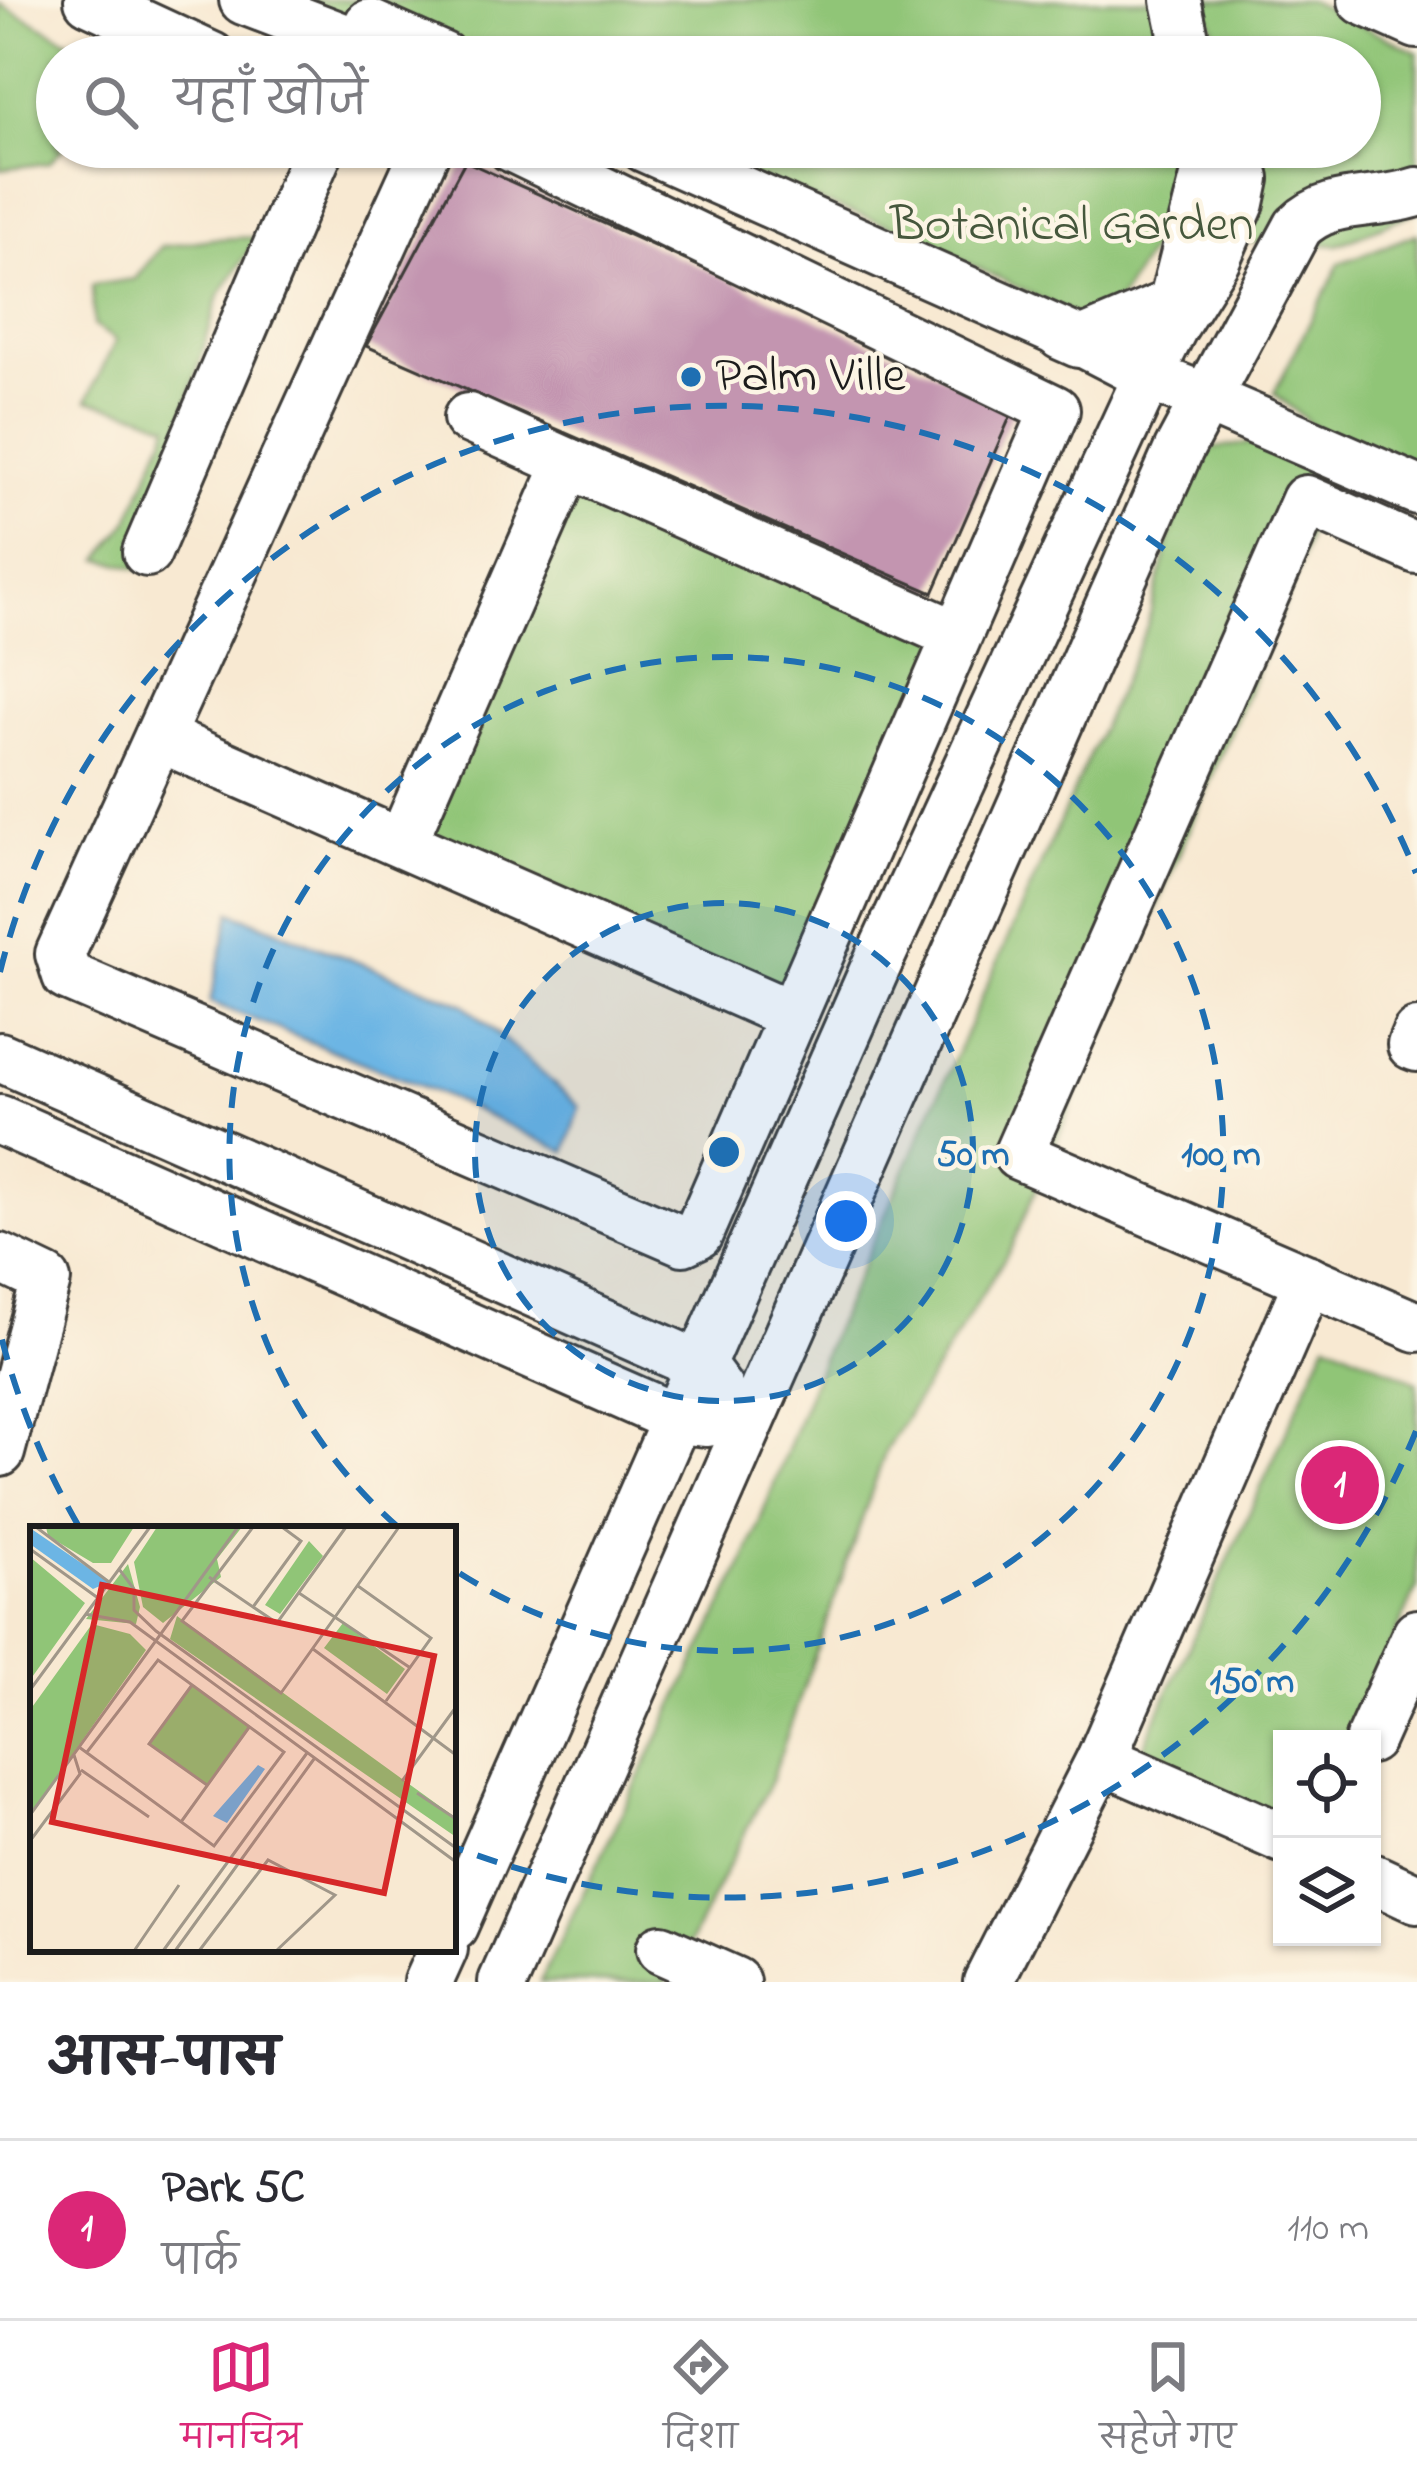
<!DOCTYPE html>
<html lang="hi">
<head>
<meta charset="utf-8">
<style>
  body { margin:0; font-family:"Indie Flower","Playpen Sans Deva",sans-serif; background:#f2f2f3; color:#2b2b33 }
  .controls { position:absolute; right:36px; bottom:36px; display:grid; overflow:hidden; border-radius:0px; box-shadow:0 3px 9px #0004 }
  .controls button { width:108px; height:108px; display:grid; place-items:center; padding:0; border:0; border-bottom:3px solid #e1e1e2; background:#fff; color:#2b2b33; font:60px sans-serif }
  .you { position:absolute; left:846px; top:1221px; width:42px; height:42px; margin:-30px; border:9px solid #fff; border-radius:50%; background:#1a73e8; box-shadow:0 0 0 18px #1a73e833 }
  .badge { display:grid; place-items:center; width:78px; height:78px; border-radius:50%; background:#db2777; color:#fff; font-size:39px; font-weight:700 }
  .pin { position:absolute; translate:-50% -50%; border:6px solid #fff; box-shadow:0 3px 12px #0006 }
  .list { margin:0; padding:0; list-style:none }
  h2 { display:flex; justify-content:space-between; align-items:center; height:156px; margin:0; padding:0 48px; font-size:51px }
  h2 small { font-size:39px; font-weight:400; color:#7c7c81 }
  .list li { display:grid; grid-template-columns:78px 1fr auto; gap:36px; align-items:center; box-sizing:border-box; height:180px; padding:0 48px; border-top:3px solid #e1e1e2 }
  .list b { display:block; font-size:45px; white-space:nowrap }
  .list p { margin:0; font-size:39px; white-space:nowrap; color:#7c7c81 }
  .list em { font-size:39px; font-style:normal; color:#7c7c81 }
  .icon { flex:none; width:66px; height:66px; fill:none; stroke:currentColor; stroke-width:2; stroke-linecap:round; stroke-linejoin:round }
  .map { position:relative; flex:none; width:1417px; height:1982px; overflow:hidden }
  .search { position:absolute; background:#fff; box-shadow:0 3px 9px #0004; left:36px; right:36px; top:36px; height:132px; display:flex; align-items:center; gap:30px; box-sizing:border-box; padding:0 42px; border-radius:66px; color:#7c7c81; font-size:45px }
  .sheet { height:336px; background:#fff }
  nav { display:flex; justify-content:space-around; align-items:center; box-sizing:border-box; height:168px; border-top:3px solid #e1e1e2; background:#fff; font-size:33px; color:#7c7c81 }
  nav a { display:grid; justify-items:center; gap:6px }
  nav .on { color:#db2777 }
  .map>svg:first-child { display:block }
  .green { fill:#90c577; stroke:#56704a; stroke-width:3 }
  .water { fill:#6cb5e4; stroke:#446880; stroke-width:3 }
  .building { fill:#c395b0 }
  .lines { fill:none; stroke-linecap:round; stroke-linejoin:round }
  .minor-casing { stroke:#3d3b37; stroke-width:54 }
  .minor { stroke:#fff; stroke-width:48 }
  .ring { fill:none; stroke:#1f6fb2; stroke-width:6; stroke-dasharray:21 15 }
  .poi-dot { fill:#1f6fb2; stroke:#fcf5e5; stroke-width:4.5 }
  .labels { text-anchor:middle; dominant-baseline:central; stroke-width:9; stroke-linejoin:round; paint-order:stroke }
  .park-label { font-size:51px; fill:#45573c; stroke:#fcf5e5 }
  .poi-label { font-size:51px; fill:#1c1c1c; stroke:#fcf5e5; text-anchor:start }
  .inset-road { fill:none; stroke:#a09789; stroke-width:3 }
  .view { fill:#d62828; fill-opacity:0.15; stroke:#d62828; stroke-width:6 }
  .inset-edge { fill:none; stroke:#1c1c1c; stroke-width:6 }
  .centre { fill:#1f6fb2; stroke:#fcf5e5; stroke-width:6 }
  .ring-label { font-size:36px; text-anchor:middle; font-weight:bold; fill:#1f6fb2; stroke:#fcf5e5; stroke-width:9; stroke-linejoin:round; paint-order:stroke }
</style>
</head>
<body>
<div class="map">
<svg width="1417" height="1982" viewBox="0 0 1417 1982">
  <rect width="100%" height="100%" fill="#fcf5e5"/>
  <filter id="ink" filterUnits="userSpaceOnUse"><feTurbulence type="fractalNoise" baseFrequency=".00833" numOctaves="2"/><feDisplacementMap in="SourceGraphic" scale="24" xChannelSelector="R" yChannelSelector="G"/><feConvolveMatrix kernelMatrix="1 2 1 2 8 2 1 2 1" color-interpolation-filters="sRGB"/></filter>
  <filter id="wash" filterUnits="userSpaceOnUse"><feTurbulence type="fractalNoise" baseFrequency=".004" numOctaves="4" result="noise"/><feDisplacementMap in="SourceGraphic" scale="48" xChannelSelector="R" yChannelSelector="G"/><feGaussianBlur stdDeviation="2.7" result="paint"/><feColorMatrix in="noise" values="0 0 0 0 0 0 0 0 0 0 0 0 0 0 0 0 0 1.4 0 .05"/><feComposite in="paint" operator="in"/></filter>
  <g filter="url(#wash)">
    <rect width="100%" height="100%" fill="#f8e9d2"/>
    <g class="green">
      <polygon points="302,0 1180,0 1177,57 419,57"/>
      <polygon points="1204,0 1308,0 1417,52 1417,211 1338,245 1235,242 1225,147 1360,147 1360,57 1216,57 1213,27"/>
      <polygon points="0,4 100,57 57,57 57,147 64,147 49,163 0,169"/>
      <polygon points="658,147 1173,147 1169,219 1101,328 892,226"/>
      <polygon points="1417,234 1417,513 1274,393 1340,263"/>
      <polygon points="258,237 219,296 162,491 146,570 100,559 129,520 169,425 144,415 87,400 116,340 94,326 92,285 135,279 161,247 211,239"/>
      <polygon points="1266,441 1328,463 1297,576 1011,1248 886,1450 772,1779 683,1956 666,1982 540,1982 745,1560 830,1338 1147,626 1193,451"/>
      <polygon points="568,463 956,635 791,1015 402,843"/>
      <polygon points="1327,1341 1417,1382 1417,1588 1349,1739 1282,1739 1282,1823 1139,1757"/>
    </g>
    <polygon class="water" points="231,912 464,1004 580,1107 566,1152 431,1090 210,1002"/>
    <g id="blocks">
      <polygon class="building" points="465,161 1014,408 933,593 366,346"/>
    </g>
  </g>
  <g filter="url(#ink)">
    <use href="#blocks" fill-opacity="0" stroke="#3d3b37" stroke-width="3"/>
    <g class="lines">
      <defs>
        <g id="minor">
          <polyline points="89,0 212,57"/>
          <polyline points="244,0 393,57"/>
          <polyline points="1176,0 1188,57"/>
          <polyline points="1363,0 1417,24"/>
          <polyline points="369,24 443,57"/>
          <polyline points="427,147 60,954 67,976 683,1241 698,1234 1055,410 511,147"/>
          <polyline points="644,147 1084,343 1148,376 1205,398 1417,490"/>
          <polyline points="1061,335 1079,343 1173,303 1210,158 1208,147"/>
          <polyline points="468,418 568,463"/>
          <polyline points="1417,549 1306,500 1018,1155 1417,1327"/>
          <polyline points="147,552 320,147"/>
          <polyline points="159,737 791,1015"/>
          <polyline points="402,843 568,463 956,635"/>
          <polyline points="1417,1033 1412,1045 1417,1047"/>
          <polyline points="0,1057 701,1366 719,1390"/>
          <polyline points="0,1120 677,1419 707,1422"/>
          <polyline points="0,1258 46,1280 0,1452"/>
          <polyline points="1370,1739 1417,1634"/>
          <polyline points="1101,1759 1282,1838"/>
          <polyline points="1372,1878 1417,1899"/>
          <polyline points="453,1926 877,964 1148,376 1173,327 1216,258 1240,203 1245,179 1236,147"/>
          <polyline points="661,1949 735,1982"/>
          <polyline points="428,1982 443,1949"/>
          <path d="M503,1982l676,-1533 119,-222c32,-32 78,-21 119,-35"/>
          <polyline points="988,1982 1101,1759 1309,1280"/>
        </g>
      </defs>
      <use href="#minor" class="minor-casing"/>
      <use href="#minor" class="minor"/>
    </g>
  </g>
  <circle cx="724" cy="1152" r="249" fill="#1f6fb2" fill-opacity=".12"/>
  <g class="ring">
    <circle cx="724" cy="1152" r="249"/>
    <path d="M398 1527A497 497 0 1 1 453 1569"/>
    <path d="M1416 1431A746 746 0 0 1 457 1848M78 1525A746 746 0 0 1 0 1332M0 972A746 746 0 0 1 1416 873"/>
  </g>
  <circle class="poi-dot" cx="691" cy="377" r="12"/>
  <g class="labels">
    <g class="park-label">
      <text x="1072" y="226">Botanical Garden</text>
    </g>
    <g class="poi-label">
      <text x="715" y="377">Palm Ville</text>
    </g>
  </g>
  <g transform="translate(30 1526)">
    <rect width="426" height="426" fill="#f8e9d2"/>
    <path d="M16,1h88l-23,36h-18l-45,-27zM127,1h85l-25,32 4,18 -58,46 -20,-16 -9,-45zM279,15l14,15 -43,58 -15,-9zM0,31l55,46 -55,77zM98,38l12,43 -4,17 -50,-5zM147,90l279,202v19l-286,-198zM313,97l62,46 -18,25 -63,-46zM62,98l38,10 16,16 -116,165v-105zM162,159l58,41 -43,59 -58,-41z" fill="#90c577"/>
    <path d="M0,2l79,54 -16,7 -63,-45zM228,239l7,4 -38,54 -14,-7z" fill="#6cb5e4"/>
    <path class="inset-road" d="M6,1l73,55M223,1l-71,94 99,72 118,-166M0,23l68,49M89,43l15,20v21l22,21 300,217M179,51l44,30 48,-66 -19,-14M328,60l73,52 -45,63M269,67l110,74M223,81l24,16 69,-96M55,88l45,8 326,240M283,123l143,106M162,159l-43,59 58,41M0,164l120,-163M49,221l135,99 70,-94 -126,-92 -71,92M51,244l68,47M372,255l54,-74M387,267l39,26M0,289l208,-288M151,296l69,-96M0,315l50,-67 -6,-19M104,425l45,-66M133,425l144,-198M145,425l139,-192M169,425l69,-91 67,35 -59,56"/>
    <path class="view" d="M72,59l332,71 -50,237 -332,-71z"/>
    <rect width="426" height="426" class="inset-edge"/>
  </g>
  <circle cx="724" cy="1152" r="18" class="centre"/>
  <g class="ring-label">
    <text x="973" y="1165">50 m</text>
    <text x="1221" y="1165">100 m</text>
    <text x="1252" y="1692">150 m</text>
  </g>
</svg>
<div class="controls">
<button><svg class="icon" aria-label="locate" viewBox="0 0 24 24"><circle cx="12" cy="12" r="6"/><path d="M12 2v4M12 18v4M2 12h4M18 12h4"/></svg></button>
<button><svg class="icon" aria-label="layers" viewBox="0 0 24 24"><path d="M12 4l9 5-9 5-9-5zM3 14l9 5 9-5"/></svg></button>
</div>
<div class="you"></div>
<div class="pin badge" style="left:1340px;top:1485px">1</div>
<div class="search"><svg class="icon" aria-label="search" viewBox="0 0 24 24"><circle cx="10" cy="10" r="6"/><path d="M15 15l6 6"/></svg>यहाँ खोजें</div>
</div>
<section class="sheet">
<h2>आस-पास<small></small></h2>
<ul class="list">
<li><span class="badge">1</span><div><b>Park 5C</b><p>पार्क</p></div><em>110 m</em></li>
</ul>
</section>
<nav>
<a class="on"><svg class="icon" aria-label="map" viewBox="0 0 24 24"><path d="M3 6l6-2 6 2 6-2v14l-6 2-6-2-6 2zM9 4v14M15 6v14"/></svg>मानचित्र</a>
<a><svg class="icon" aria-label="directions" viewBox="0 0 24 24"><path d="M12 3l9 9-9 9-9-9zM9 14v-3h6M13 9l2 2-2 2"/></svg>दिशा</a>
<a><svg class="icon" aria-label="saved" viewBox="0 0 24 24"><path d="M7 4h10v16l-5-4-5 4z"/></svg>सहेजे गए</a>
</nav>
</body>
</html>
